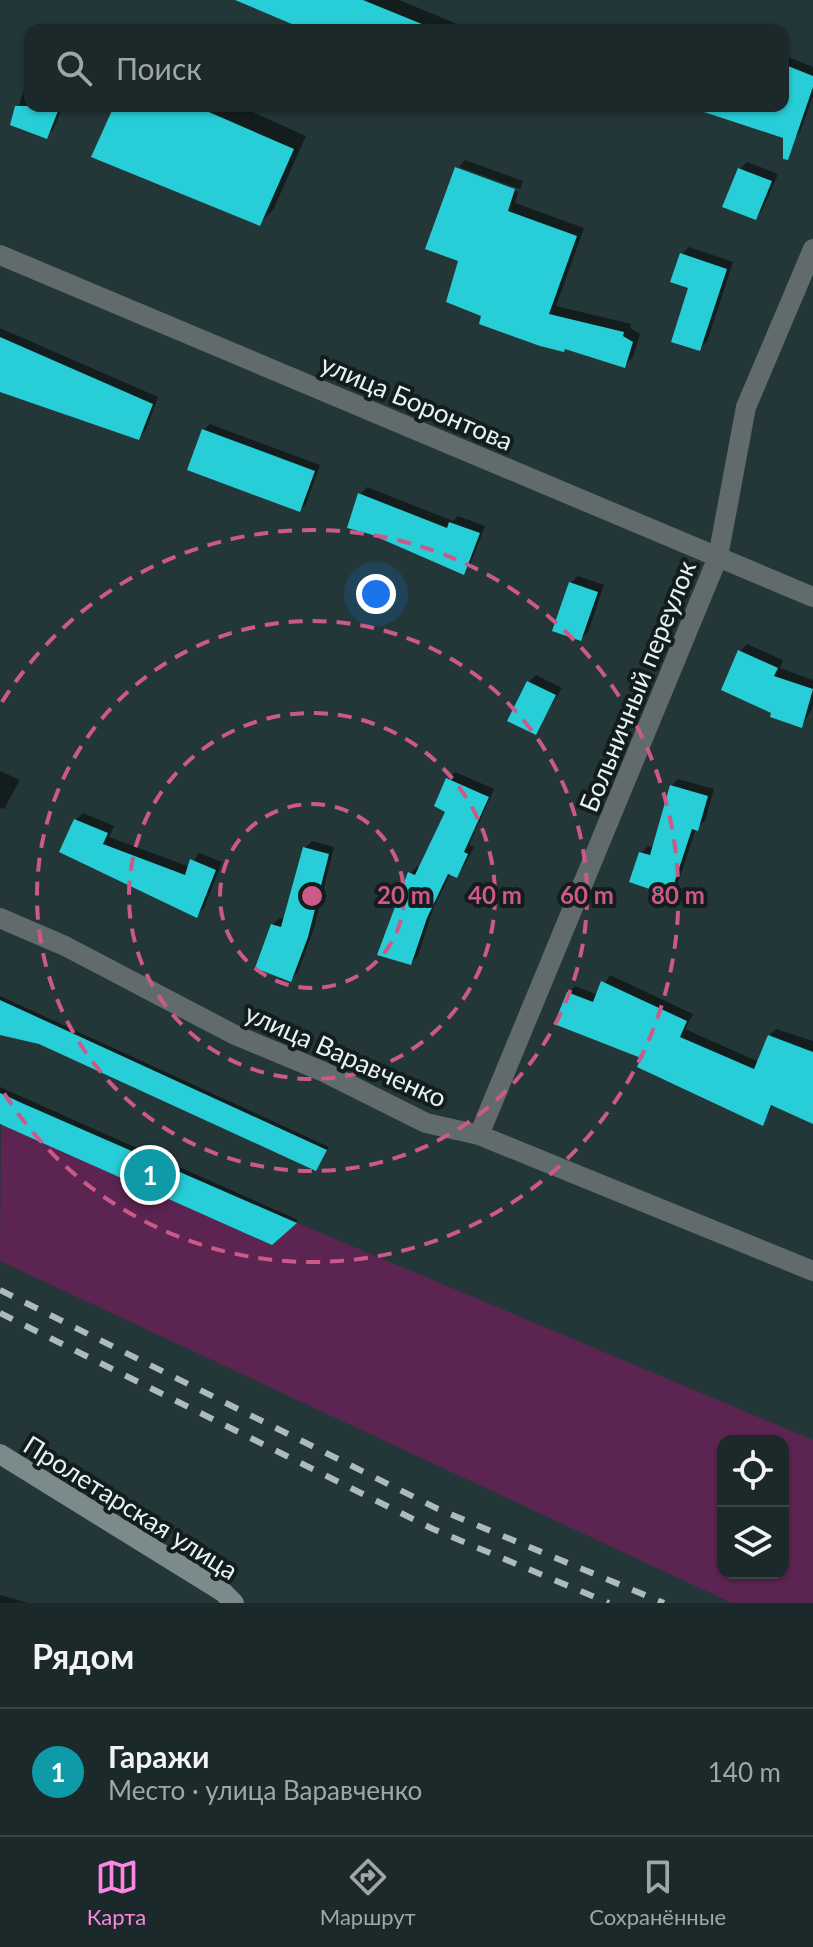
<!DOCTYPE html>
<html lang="ru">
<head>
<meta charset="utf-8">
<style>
  body { margin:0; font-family:Lato,sans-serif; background:#283536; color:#f1f3f6 }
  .controls { position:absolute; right:24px; bottom:24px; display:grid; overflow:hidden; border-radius:16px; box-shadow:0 2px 6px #0004 }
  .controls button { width:72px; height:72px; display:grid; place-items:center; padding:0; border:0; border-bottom:2px solid #394547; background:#1b292a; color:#f1f3f6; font:40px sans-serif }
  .you { position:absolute; left:376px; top:594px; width:28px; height:28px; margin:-20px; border:6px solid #fff; border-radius:50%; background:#1a73e8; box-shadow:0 0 0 12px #1a73e833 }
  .badge { display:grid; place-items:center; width:52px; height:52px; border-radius:50%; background:#fc86e3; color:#fff; font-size:26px; font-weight:700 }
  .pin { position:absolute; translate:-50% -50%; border:4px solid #fff; box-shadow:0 2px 8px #0006 }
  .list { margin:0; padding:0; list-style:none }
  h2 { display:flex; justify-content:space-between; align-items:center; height:104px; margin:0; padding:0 32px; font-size:34px }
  h2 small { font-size:26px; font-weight:400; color:#a0a6a8 }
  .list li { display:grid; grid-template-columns:52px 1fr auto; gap:24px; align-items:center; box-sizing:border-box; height:128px; padding:0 32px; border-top:2px solid #394547 }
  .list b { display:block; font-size:30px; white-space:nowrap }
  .list p { margin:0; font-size:26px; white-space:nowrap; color:#a0a6a8 }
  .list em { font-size:26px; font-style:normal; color:#a0a6a8 }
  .icon { flex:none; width:44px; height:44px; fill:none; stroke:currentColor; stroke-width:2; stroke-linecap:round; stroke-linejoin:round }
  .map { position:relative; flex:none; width:813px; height:1603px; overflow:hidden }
  .search { position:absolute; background:#1b292a; box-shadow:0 2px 6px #0004; left:24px; right:24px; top:24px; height:88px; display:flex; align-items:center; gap:20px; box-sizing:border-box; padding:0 28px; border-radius:16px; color:#a0a6a8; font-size:30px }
  .sheet { height:232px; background:#1b292a }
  nav { display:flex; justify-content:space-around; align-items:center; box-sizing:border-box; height:112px; border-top:2px solid #394547; background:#1b292a; font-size:22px; color:#a0a6a8 }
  nav a { display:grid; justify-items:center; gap:4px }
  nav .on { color:#fc86e3 }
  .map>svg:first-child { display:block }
  .green { fill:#5c2551; fill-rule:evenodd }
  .shadow { fill:#0007 }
  .building { fill:#27ced7 }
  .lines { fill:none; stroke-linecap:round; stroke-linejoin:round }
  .street { stroke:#626b6b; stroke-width:20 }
  .secondary { stroke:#7b8a8b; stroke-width:20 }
  .rail { stroke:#adbbbc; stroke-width:6; stroke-dasharray:14 14; stroke-linecap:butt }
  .ring { fill:none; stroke:#cd5989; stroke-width:4; stroke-dasharray:14 10 }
  .labels { text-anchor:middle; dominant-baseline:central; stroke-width:8; stroke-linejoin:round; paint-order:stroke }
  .street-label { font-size:26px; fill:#e6f2f3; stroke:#141d1d }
  .centre { fill:#cd5989; stroke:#141d1d; stroke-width:4 }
  .ring-label { font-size:24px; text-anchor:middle; font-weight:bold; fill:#cd5989; stroke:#141d1d; stroke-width:8; stroke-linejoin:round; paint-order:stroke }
</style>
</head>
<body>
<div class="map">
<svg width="813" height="1603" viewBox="0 0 813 1603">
  <rect width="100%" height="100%" fill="#243738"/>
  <path class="green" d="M1,1124l270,121 26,-22 516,217v163h-81l-732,-342zM723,1441h60v132h-60z"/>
  <g class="shadow">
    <polygon points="258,0 399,0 472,30 311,30 255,7"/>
    <polygon points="783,55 813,67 813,96 800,132 794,139 725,106 783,106"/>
    <polygon points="30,74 30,106 63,106 53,130 46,137 12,124"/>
    <polygon points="116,106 239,106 306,136 273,210 259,224"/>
    <polygon points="465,160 523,181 520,189 459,167"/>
    <polygon points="747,162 778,174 762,211 755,218 725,205 740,169"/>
    <polygon points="458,167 458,171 518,192 515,203 584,228 556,306 631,324 630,328 640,334 633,357 624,366 484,315 461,260 457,169"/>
    <polygon points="689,247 733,262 707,342 700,349 682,254"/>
    <polygon points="0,328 158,397 146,430 139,437 86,418 83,421 0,389"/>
    <polygon points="210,424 320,465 306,504 299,510 204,430"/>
    <polygon points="367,487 453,521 458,516 485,526 470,565 463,572 360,494"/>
    <polygon points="578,576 604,585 588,632 581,639 571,583"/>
    <polygon points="747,644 783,660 780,668 813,680 813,707 802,726 774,712 740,651"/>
    <polygon points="536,675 562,688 535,733 529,682"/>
    <polygon points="0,771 20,780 4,809 0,808"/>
    <polygon points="455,772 494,789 469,845 474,847 463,868 456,875 451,873 433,909 418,956 411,963 410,874 417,866 420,868 448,811 448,779"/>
    <polygon points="678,779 714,789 705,821 696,828 677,886 669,894 641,853 648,846 654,847 671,786"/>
    <polygon points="83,813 114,826 109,837 190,867 199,853 222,862 204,908 196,916 122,882 76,820"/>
    <polygon points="312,841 334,847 314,928 298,972 290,980 272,925 280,918 285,920 305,848"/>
    <polygon points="610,975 693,1014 685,1029 759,1062 769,1036 776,1029 813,1041 813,1115 774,1105 762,1123 644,1057 568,993 575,986 598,995"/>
    <polygon points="0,996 329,1147 316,1169 40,1042 0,1033"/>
    <polygon points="0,1087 298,1220 271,1243 2,1122 0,1126"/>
    <polygon points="0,1595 28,1603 0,1603"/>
  </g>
  <g class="building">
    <polygon points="235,0 363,0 434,29 306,30"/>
    <polygon points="783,64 813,76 813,87 788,160 783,159 783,138 701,111 702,106 783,106"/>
    <polygon points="15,106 60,106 47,139 10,125"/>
    <polygon points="114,106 195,106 294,149 260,226 91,157"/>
    <polygon points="455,167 515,189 508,211 577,236 549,314 624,332 623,336 633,342 625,368 565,349 564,352 540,346 479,324 481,316 446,302 458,261 425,249"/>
    <polygon points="738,168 772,181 756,220 722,207"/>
    <polygon points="680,253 727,269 700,351 671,342 688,288 670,282"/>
    <polygon points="0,337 153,404 139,440 0,392"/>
    <polygon points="202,429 315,471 300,512 187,470"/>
    <polygon points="358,493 447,528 449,522 480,533 464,575 370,534 347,528"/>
    <polygon points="569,582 598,592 581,641 552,631"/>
    <polygon points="738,650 778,668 774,676 813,689 802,728 770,717 771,713 721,690"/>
    <polygon points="527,681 556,695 536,735 507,721"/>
    <polygon points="446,778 489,797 464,852 468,854 457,878 448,874 427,918 411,965 377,955 408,872 415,875 445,812 434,806"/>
    <polygon points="670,785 708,796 698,831 692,829 670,896 629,882 639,852 650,855"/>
    <polygon points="74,819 108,833 103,844 185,875 190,859 216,870 197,918 59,852"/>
    <polygon points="303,847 329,854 308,937 291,982 255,968 271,924 281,927"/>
    <polygon points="601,981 687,1021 680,1037 754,1069 768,1035 813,1052 813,1124 771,1105 763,1126 637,1067 641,1058 554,1024 567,992 593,1002"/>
    <polygon points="0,1000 327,1150 316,1171 39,1044 0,1035"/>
    <polygon points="0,1093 24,1104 297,1223 272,1245 0,1124"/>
  </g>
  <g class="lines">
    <g class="street">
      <polyline points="0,255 813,597"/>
      <polyline points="0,918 65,946 233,1034 324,1072 426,1123 479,1135 813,1271"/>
      <polyline points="479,1135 718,557 746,407 813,249"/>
    </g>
    <polyline class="secondary" points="0,1454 223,1592 234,1603"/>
    <g class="rail">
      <polyline points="0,1290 438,1509 664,1603"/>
      <polyline points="0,1313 433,1529 609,1603"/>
    </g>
  </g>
  <g class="ring">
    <circle cx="312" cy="896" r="92"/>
    <circle cx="312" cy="896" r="183"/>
    <circle cx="312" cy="896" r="275"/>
    <path d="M2 702A366 366 0 1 1 2 1090"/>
  </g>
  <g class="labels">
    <g class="street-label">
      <text transform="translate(417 402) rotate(23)">улица Боронтова</text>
      <text transform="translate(637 686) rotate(-68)">Больничный переулок</text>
      <text transform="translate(346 1055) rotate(24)">улица Варавченко</text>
      <text transform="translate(131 1507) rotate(32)">Пролетарская улица</text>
    </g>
  </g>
  <circle cx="312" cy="896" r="12" class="centre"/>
  <g class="ring-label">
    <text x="404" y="904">20 m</text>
    <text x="495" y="904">40 m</text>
    <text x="587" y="904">60 m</text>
    <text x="678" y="904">80 m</text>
  </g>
</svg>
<div class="controls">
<button><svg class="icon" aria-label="locate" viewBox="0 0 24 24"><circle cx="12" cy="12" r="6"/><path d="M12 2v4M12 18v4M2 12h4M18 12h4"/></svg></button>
<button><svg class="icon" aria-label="layers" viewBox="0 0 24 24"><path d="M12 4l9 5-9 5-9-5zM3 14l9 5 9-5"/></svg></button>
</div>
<div class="you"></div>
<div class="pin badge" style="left:150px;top:1175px;background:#0f9aa8">1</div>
<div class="search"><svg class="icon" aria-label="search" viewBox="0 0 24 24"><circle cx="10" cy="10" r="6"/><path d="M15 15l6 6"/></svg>Поиск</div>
</div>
<section class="sheet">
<h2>Рядом<small></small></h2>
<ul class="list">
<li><span class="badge" style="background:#0f9aa8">1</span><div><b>Гаражи</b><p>Место · улица Варавченко</p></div><em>140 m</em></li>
</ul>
</section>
<nav>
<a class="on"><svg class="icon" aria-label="map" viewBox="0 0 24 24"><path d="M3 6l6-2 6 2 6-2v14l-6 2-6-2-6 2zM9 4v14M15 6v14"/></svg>Карта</a>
<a><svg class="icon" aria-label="directions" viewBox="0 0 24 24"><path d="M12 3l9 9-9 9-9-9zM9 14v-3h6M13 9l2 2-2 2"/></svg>Маршрут</a>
<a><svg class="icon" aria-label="saved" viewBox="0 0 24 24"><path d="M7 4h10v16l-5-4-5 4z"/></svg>Сохранённые</a>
</nav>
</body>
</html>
